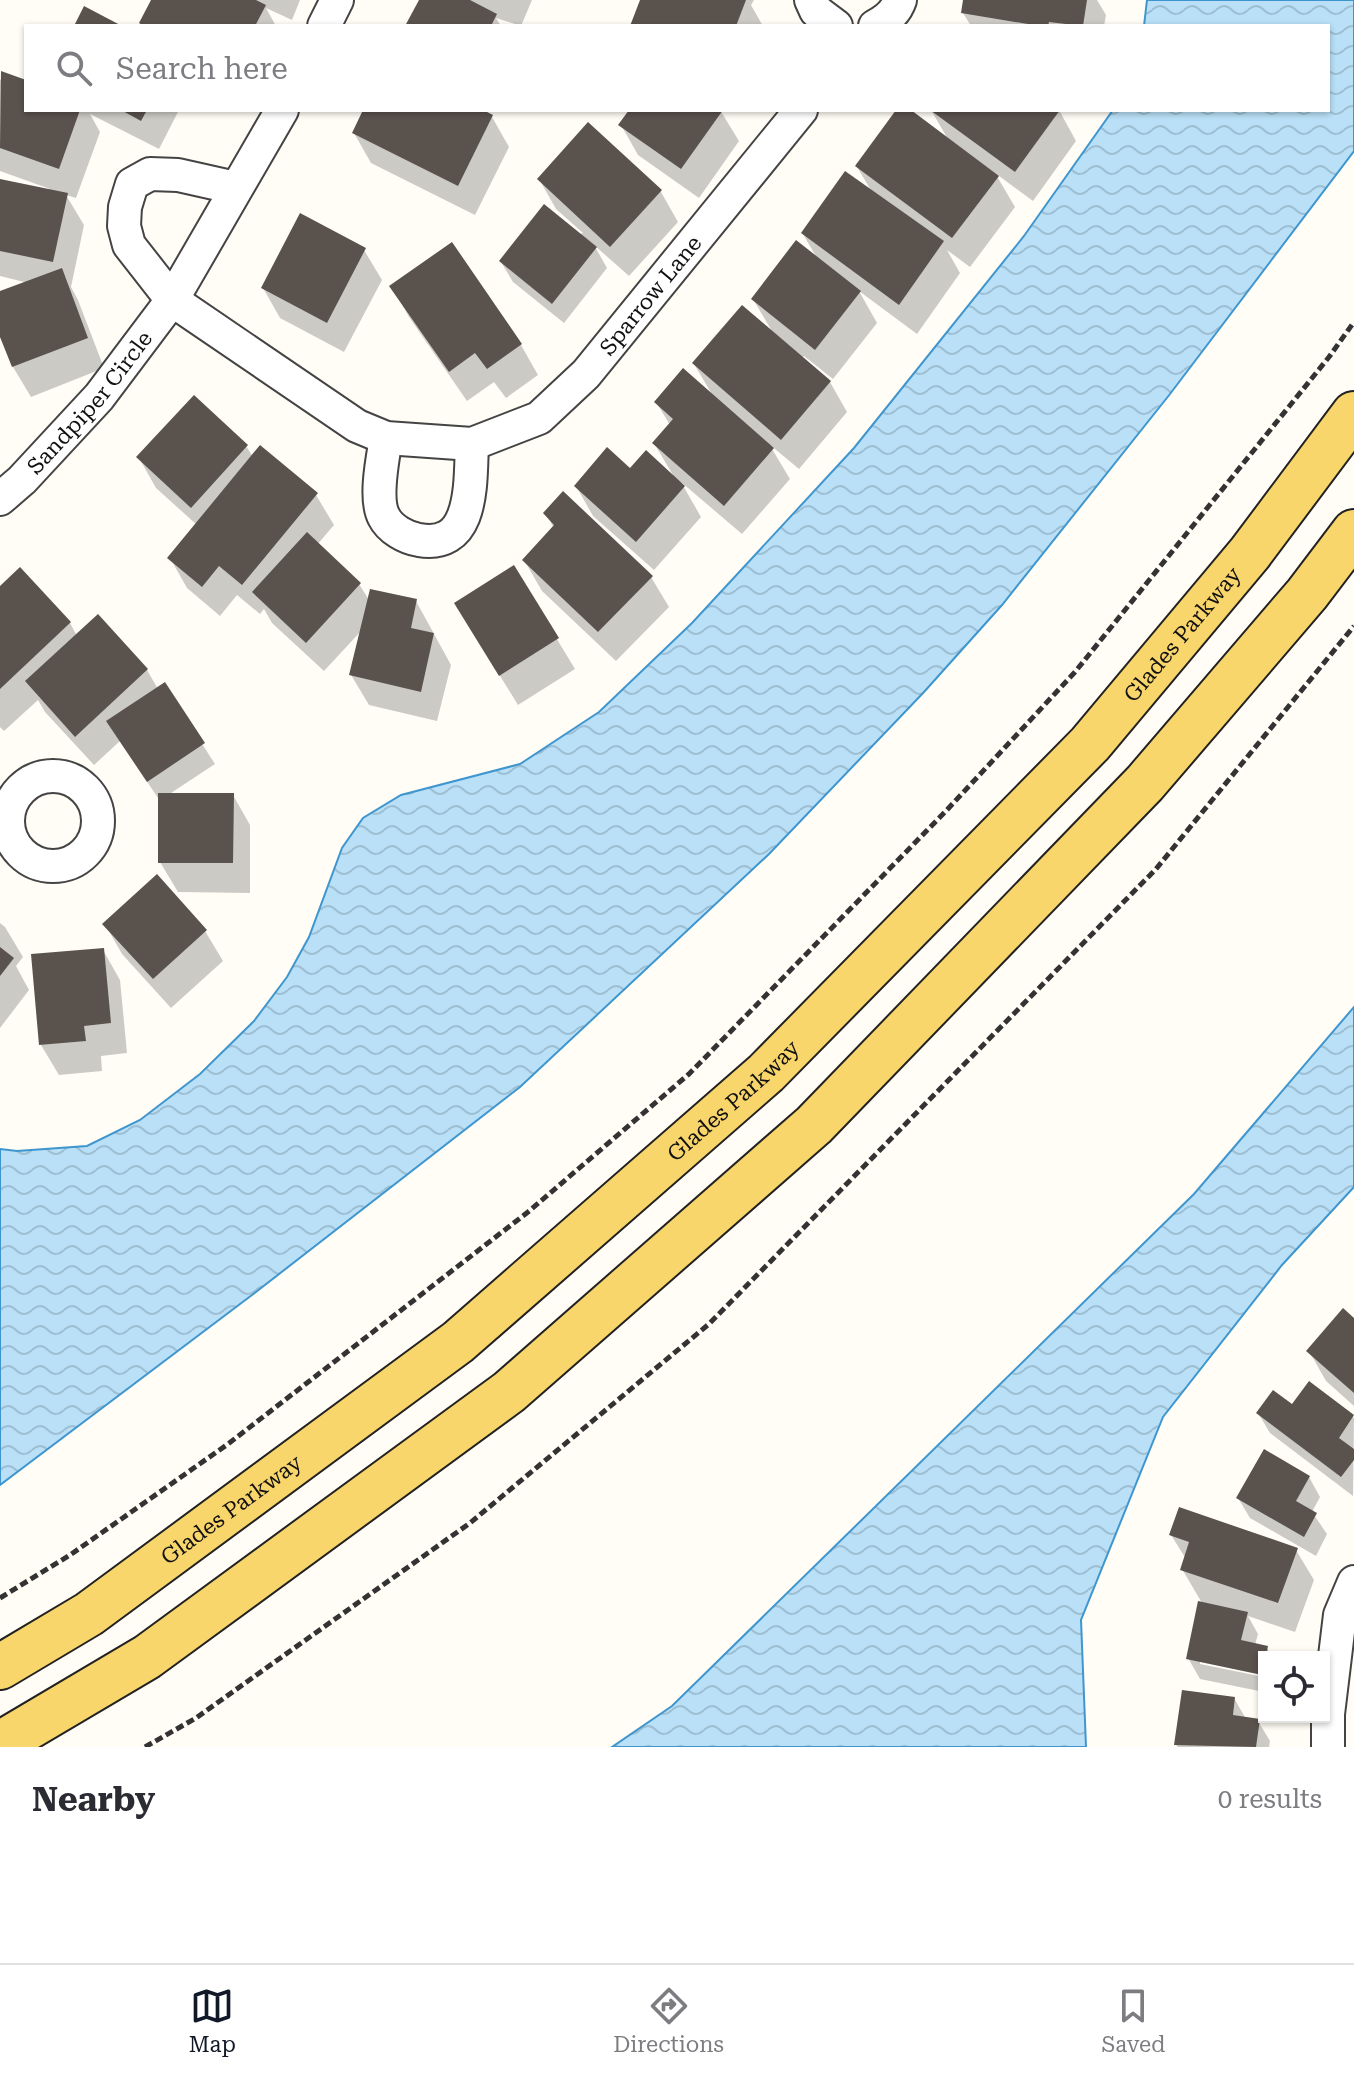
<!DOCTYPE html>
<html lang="en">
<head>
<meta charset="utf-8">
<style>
  body { margin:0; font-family:"Roboto Serif",serif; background:#f7f7f7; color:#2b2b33 }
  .controls { position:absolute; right:24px; bottom:24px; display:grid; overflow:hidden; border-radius:0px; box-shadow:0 2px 6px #0004 }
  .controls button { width:72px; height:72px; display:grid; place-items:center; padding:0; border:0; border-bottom:2px solid #e1e1e2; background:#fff; color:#2b2b33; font:40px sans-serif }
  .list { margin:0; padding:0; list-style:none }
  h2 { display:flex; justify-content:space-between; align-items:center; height:104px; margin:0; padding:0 32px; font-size:34px }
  h2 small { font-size:26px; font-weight:400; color:#7c7c81 }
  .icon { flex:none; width:44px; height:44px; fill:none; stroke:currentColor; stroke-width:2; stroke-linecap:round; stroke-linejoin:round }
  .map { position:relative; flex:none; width:1354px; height:1747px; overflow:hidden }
  .search { position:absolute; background:#fff; box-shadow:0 2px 6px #0004; left:24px; right:24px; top:24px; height:88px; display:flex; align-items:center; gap:20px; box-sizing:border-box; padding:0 28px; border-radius:0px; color:#7c7c81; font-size:30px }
  .sheet { height:216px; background:#fff }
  nav { display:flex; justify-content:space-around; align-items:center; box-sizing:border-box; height:112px; border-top:2px solid #e1e1e2; background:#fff; font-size:22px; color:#7c7c81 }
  nav a { display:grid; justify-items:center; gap:4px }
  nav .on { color:#111827 }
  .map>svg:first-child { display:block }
  .water { fill:url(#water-waves); stroke:#3f96cf; stroke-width:2 }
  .shadow { fill:#0003 }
  .building { fill:#5a524d }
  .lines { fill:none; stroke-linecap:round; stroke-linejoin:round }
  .minor-casing { stroke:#444; stroke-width:36 }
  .primary-casing { stroke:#222; stroke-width:48 }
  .path { stroke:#333; stroke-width:5; stroke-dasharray:8 4; stroke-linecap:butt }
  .minor { stroke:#fff; stroke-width:32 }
  .primary { stroke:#f9d66b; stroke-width:44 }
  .labels { text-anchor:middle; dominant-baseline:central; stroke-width:8; stroke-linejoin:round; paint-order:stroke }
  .street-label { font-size:22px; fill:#111; stroke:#fff }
</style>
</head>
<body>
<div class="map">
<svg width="1354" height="1747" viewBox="0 0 1354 1747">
  <defs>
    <pattern id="water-waves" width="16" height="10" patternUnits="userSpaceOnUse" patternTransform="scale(2)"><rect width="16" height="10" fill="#b9e0f7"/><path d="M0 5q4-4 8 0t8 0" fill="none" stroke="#9ebfd3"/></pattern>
  </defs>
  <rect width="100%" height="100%" fill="#fffdf5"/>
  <g class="water">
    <polygon points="1147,0 1354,0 1354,151 1170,394 1002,605 924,692 769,854 520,1087 252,1295 0,1485 0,1149 17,1151 87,1146 140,1120 200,1074 254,1021 287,977 309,937 342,848 363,818 401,795 520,764 599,712 692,623 854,448 1024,236 1113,110 1328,110 1328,26 1144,26"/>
    <polygon points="1354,1007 1354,1187 1282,1265 1163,1417 1081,1620 1086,1747 612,1747 672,1706 1194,1194"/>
  </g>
  <g class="shadow">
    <polygon points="154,0 300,0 292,20 266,8 276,26 143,26 142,23"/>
    <polygon points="421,0 532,0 521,26 496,18 501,26 407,26"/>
    <polygon points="643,0 754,0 751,5 763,26 633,26"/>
    <polygon points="965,0 1097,0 1106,15 1104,26 971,26 963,13"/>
    <polygon points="3,74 26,82 26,110 179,110 159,149 90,114 100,132 76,198 66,195 84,225 71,287 78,300 104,368 31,397 13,367 0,332 0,294 28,283 0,276 0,181 49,192 50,189 0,171 0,81"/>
    <polygon points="365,110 478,110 492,117 509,147 475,215 371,163 354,133"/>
    <polygon points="631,110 720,110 739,141 699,198 638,155 621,125"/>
    <polygon points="899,110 908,110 949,141 931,110 1059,110 1076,141 1033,201 995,173 1015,207 970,267 947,250 960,273 917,334 859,291 877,323 833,379 804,356 802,358 830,382 847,412 799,469 769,444 790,479 742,534 681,482 701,517 654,570 593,516 576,486 630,470 674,477 654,443 670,425 656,402 713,396 694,364 773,333 753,299 818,260 803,234 872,192 857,167"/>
    <polygon points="588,125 661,192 678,222 629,276 594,245 607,268 564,323 513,282 501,262 583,233 556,209 539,179"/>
    <polygon points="451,245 521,345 538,375 506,398 494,382 467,401 409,317 392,287"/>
    <polygon points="364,250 382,280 344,352 280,318 263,288"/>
    <polygon points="246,446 253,457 316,495 334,525 317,545 359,584 369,600 416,601 451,665 437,721 369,705 351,675 362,630 324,671 272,623 264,609 260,614 237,595 220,616 187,588 170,558 197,525 156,488 139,458"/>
    <polygon points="545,513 651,577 669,607 616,661 542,591 524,560 554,528"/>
    <polygon points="514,568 575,669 518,705 474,634"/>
    <polygon points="0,588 70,623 77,636 147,670 158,689 164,685 215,764 168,795 233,795 250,825 250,893 178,892 160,862 160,801 120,741 94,765 45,712 38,700 4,731 0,727"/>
    <polygon points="0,923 5,927 23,957 16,966 29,990 0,1028"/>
    <polygon points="105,924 205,931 223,961 171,1008 122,954"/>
    <polygon points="103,950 120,980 127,1053 101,1056 102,1071 59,1075 41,1045"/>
    <polygon points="1354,1321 1354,1406 1326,1381 1309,1351"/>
    <polygon points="1310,1384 1354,1418 1353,1496 1270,1433 1258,1413 1293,1407"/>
    <polygon points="1309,1477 1320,1497 1312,1512 1327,1534 1316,1556 1250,1518 1238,1498"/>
    <polygon points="1171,1535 1296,1550 1314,1580 1295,1632 1248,1616 1258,1634 1255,1645 1267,1648 1272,1657 1264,1657 1264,1673 1200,1660 1200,1664 1264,1677 1264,1692 1200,1679 1188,1658 1202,1603 1182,1569 1186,1559"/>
    <polygon points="1234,1698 1246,1719 1258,1721 1270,1741 1269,1747 1178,1747 1176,1745"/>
  </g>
  <g class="building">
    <polygon points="151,0 256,0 266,5 255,26 144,26 139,23"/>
    <polygon points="419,0 470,0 497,14 491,26 405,26"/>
    <polygon points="640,0 746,0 736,26 630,26"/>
    <polygon points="963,0 1087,0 1083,26 1049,22 1048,26 1040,26 961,13"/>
    <polygon points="84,6 122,26 74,26"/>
    <polygon points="1,71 26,80 26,110 80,110 59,169 0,148"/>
    <polygon points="121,110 147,110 141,121"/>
    <polygon points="363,110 483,110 493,115 458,186 352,133"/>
    <polygon points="629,110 723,110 681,169 618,125"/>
    <polygon points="896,110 911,110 999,176 952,238 855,166"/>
    <polygon points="930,110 1060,110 1015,172"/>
    <polygon points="588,122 662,190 610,247 537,179"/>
    <polygon points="845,171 944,241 899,305 801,233"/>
    <polygon points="0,179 68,193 53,262 0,251"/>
    <polygon points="544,204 597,247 552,304 499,261"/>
    <polygon points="300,213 366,248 327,323 261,288"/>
    <polygon points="796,240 861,291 815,350 751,299"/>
    <polygon points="452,242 522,344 487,369 475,353 449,372 389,286"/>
    <polygon points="62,268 88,338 12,367 0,337 0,291"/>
    <polygon points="742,305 831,381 781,440 692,363"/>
    <polygon points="683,368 774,448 724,506 652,443 673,419 654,402"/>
    <polygon points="194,395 248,445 191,508 136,457"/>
    <polygon points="260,445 318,493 242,585 219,566 202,587 167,558"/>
    <polygon points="607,447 630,468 646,450 685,486 636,542 574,486"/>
    <polygon points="563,491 653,576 598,632 522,560 554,525 543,513"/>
    <polygon points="307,532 361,583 306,643 252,592"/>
    <polygon points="514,565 559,638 499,676 454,603"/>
    <polygon points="20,567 71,622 0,689 0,586"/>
    <polygon points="370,589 417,599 411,628 434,633 421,692 349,675"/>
    <polygon points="98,614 148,669 75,737 25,681"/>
    <polygon points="165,682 205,743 147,782 106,721"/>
    <polygon points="158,793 234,793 233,863 158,863"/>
    <polygon points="157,874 207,930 153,979 102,924"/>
    <polygon points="0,947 14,958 0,976"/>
    <polygon points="104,948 111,1023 84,1026 86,1041 39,1045 31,954"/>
    <polygon points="1343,1308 1354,1318 1354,1393 1306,1351"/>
    <polygon points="1309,1381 1354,1415 1339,1438 1354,1449 1354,1460 1341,1477 1256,1413 1273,1390 1292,1404"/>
    <polygon points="1264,1449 1310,1476 1296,1501 1317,1513 1304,1537 1236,1498"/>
    <polygon points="1179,1507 1298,1548 1278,1603 1180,1570 1189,1542 1169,1535"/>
    <polygon points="1198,1601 1248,1612 1241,1640 1268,1646 1262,1675 1186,1659"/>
    <polygon points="1182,1690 1235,1697 1233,1715 1260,1719 1256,1747 1174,1745"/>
  </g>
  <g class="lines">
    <defs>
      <g id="minor">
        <polyline points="811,0 816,11 836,26"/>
        <polyline points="324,26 337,0"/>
        <path d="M875,26c12,-6 21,-14 25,-26"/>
        <path id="s1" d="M236,188l-58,-13 -28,-1 -18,10 -7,23 -1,19 5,19 43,55 185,126 29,12 86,6 67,-26 47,-44 215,-264"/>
        <path d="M386,438c-3,19 -12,61 -2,79 6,12 22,21 35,23 56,10 51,-59 53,-96"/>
        <path id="s2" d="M0,499l22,-19 77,-83 73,-97 110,-190"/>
        <circle cx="53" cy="821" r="45"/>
        <polyline points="1328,1747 1328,1714 1340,1615 1354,1582"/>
      </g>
      <g id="primary">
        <path id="s3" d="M0,1667l89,-53 369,-272 308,-269 324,-329 160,-191 104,-139"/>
        <polyline points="0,1744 147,1657 509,1392 814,1125 1145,783 1307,594 1354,532"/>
      </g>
    </defs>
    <use href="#minor" class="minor-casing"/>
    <use href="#primary" class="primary-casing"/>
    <g class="path">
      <polyline points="0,1598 70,1555 228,1444 528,1212 689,1074 945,812 1075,672 1329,357 1354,322"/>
      <polyline points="145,1747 196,1718 470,1523 709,1324 1156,869 1354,626"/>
    </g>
    <use href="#minor" class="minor"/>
    <use href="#primary" class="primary"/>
  </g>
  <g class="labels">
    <g class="street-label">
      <text stroke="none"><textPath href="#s1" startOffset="820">Sparrow Lane</textPath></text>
      <text stroke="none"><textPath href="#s2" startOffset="132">Sandpiper Circle</textPath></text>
      <text stroke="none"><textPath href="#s3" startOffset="1576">Glades Parkway</textPath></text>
      <text stroke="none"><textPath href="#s3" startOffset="928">Glades Parkway</textPath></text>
      <text stroke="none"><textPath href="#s3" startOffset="280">Glades Parkway</textPath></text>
    </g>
  </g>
</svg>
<div class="controls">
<button><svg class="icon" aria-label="locate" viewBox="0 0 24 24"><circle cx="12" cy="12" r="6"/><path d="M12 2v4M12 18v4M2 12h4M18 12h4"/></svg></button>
</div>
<div class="search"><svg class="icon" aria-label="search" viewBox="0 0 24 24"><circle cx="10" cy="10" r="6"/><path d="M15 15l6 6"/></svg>Search here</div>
</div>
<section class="sheet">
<h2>Nearby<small>0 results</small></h2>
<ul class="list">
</ul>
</section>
<nav>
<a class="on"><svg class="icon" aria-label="map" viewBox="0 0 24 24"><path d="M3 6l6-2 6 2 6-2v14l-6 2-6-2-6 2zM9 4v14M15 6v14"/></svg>Map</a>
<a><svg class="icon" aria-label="directions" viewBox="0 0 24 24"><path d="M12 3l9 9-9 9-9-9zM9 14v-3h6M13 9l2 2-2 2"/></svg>Directions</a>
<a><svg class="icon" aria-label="saved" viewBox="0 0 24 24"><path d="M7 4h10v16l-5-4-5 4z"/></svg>Saved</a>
</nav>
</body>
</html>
